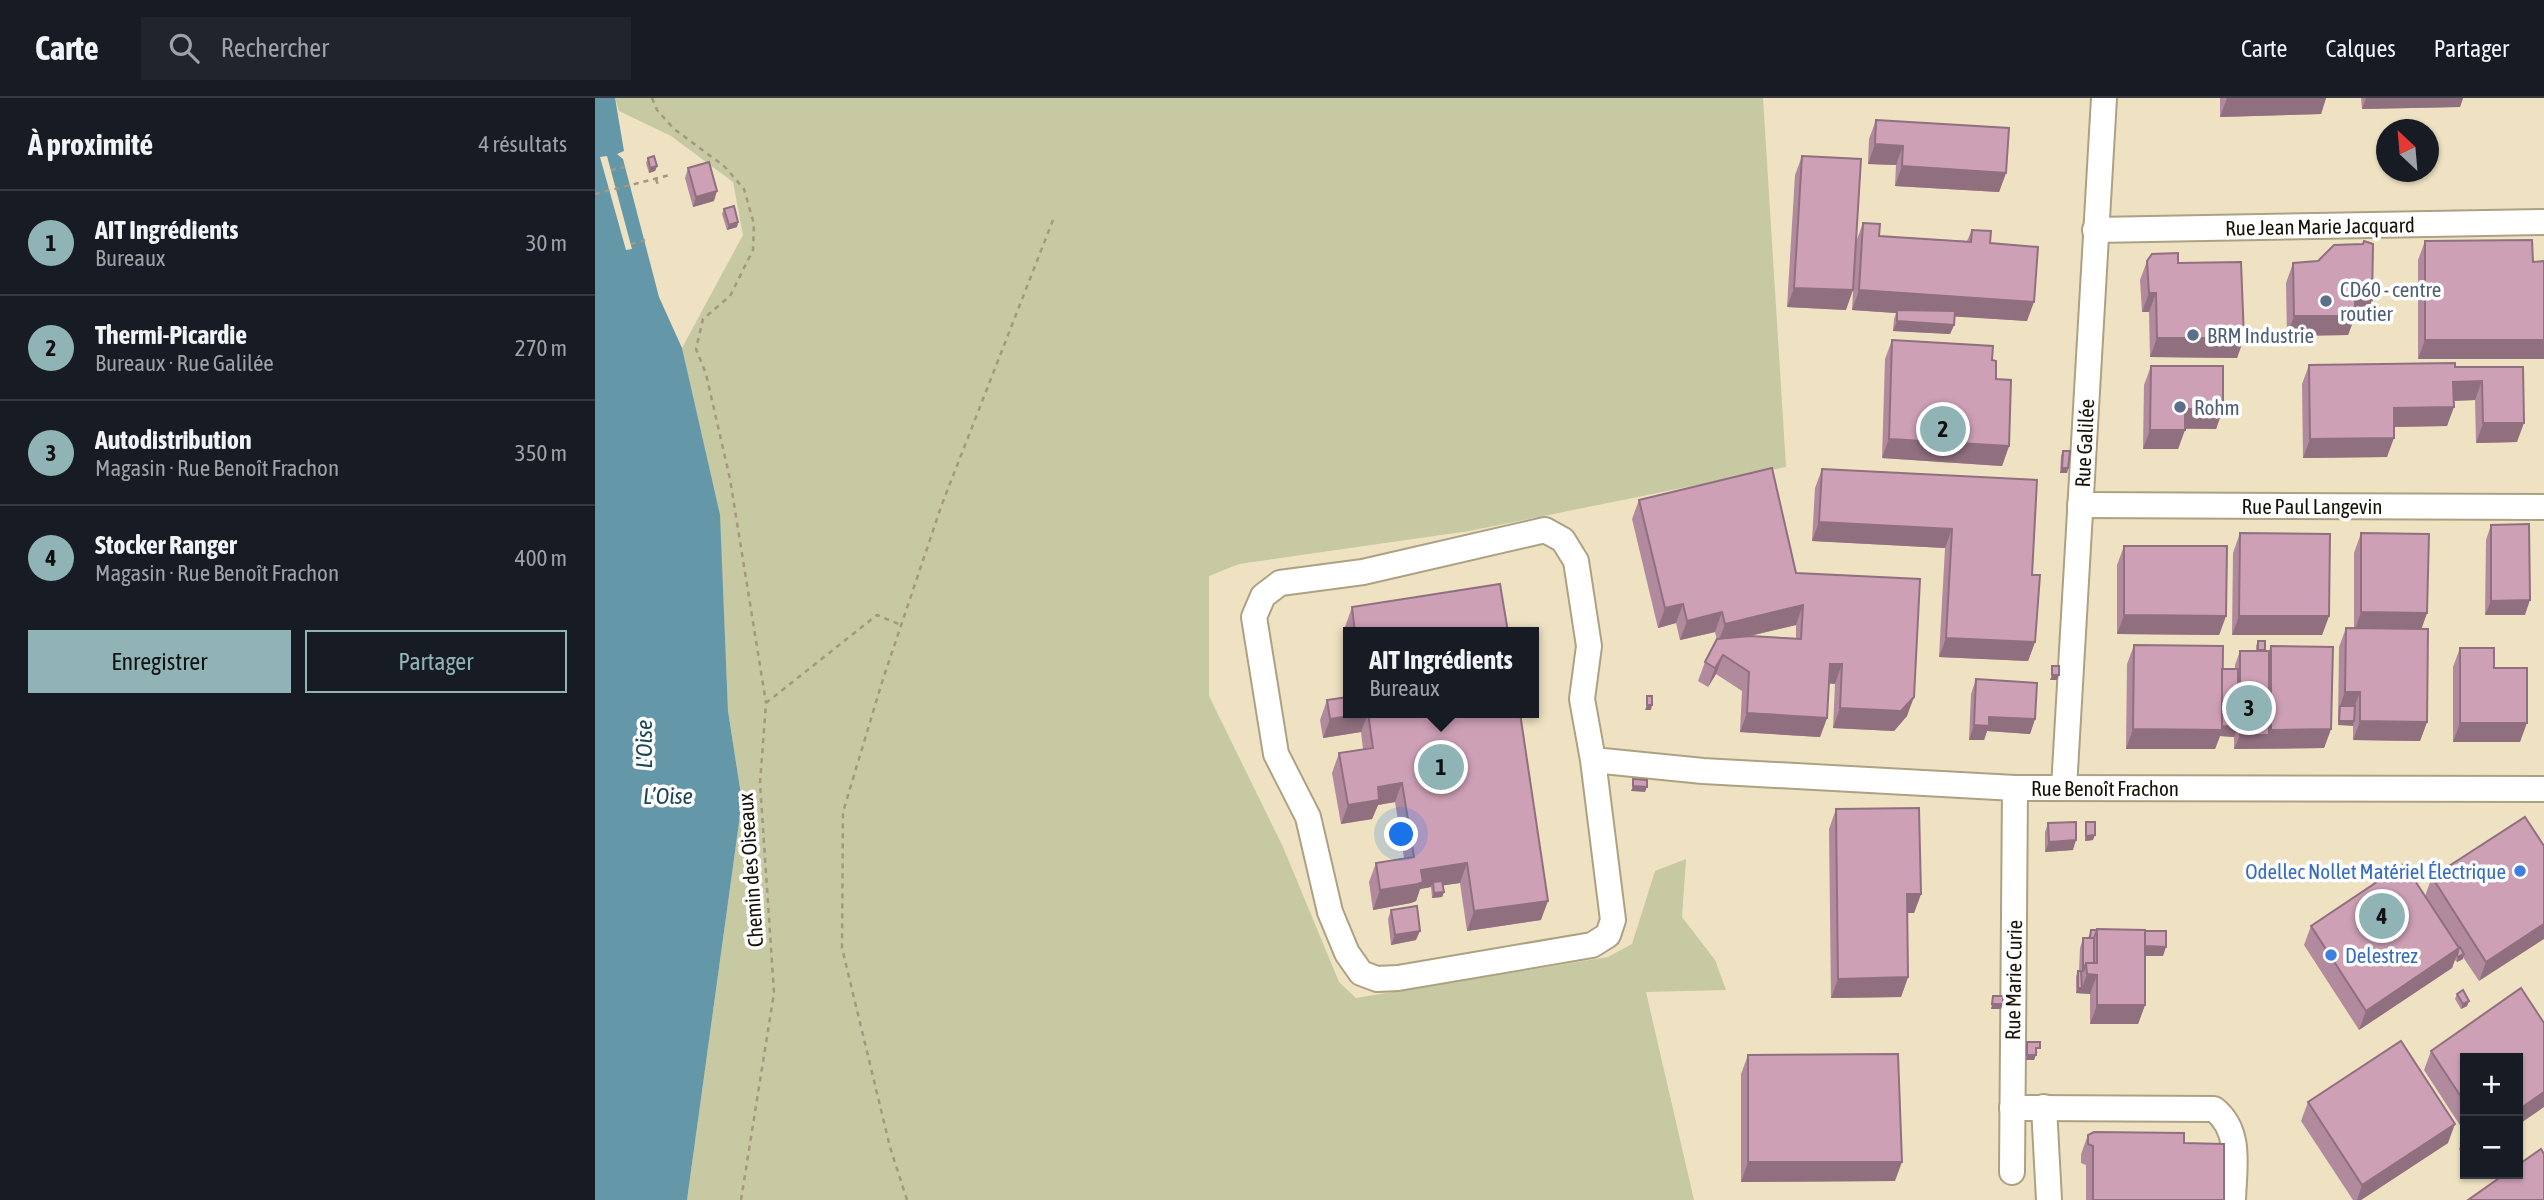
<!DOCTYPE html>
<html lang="fr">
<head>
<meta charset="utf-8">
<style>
  body { margin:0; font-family:"Asap Condensed",sans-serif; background:#20242c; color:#f1f3f6 }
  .controls { position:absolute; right:21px; bottom:21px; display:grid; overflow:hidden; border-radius:0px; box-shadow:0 2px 5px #0004 }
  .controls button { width:63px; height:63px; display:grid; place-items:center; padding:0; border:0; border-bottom:2px solid #363941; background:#171b24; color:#f1f3f6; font:35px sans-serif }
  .compass { position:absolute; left:1781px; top:21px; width:63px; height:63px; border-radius:50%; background:#171b24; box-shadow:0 2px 5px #0004; rotate:334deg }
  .you { position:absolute; left:807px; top:737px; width:24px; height:24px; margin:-18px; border:5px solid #fff; border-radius:50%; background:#1a73e8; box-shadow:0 0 0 10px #1a73e833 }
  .badge { display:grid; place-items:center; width:46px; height:46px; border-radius:50%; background:#90b4b6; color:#111; font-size:23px; font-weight:700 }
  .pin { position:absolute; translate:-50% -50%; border:4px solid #fff; box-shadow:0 2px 7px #0006 }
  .popup { position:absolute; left:748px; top:529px; width:196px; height:91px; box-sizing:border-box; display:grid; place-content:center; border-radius:0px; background:#171b24; filter:drop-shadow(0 2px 5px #0005); font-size:23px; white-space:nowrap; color:#9ea1a6 }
  .popup b { font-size:26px; color:#f1f3f6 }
  .popup::after { content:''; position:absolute; left:50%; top:100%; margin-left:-14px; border:14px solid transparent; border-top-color:#171b24 }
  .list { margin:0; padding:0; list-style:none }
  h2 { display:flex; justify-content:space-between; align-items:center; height:91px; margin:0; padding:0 28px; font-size:30px }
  h2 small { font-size:23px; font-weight:400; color:#9ea1a6 }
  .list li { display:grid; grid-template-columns:46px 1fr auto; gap:21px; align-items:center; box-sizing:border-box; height:105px; padding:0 28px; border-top:2px solid #363941 }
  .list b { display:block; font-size:26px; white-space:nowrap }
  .list p { margin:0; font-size:23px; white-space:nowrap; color:#9ea1a6 }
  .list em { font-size:23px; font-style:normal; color:#9ea1a6 }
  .actions { display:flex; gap:14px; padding:21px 28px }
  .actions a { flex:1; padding:16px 0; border:2px solid #90b4b6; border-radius:0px; text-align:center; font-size:24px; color:#90b4b6 }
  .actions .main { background:#90b4b6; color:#111 }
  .icon { flex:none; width:38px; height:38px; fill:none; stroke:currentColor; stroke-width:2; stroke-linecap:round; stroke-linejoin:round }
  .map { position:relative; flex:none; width:1949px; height:1102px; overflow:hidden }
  header { display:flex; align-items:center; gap:42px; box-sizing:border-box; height:98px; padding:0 35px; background:#171b24; border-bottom:2px solid #363941 }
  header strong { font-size:33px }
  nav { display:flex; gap:38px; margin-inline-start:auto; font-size:24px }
  .search { width:490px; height:63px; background:#20242c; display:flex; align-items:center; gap:18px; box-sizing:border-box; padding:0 24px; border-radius:0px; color:#9ea1a6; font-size:26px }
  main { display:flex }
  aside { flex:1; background:#171b24 }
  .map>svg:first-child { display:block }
  .green { fill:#c6c9a2 }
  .water { fill:#6497a8; fill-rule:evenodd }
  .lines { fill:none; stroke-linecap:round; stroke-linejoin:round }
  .minor-casing { stroke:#ada183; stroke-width:28 }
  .path { stroke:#a39980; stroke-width:2.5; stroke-dasharray:5 5; stroke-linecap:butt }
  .minor { stroke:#fff; stroke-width:24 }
  .wall { fill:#b18a9d; fill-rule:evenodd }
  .shaded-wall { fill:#90707f }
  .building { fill:#cea0b6; stroke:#90707f; stroke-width:2 }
  .service-dot { fill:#5c6f8a; stroke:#fff; stroke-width:2.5 }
  .shop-dot { fill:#3f7fe0; stroke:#fff; stroke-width:2.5 }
  .labels { text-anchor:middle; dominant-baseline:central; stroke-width:7; stroke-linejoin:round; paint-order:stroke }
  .street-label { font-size:21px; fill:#171207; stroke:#fff }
  .service-label { font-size:21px; fill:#4e5e75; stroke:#fff; text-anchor:start }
  .shop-label { font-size:21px; fill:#366cbe; stroke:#fff; text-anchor:end }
  .water-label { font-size:23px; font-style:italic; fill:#184654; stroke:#fff }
</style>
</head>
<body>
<header>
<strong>Carte</strong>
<div class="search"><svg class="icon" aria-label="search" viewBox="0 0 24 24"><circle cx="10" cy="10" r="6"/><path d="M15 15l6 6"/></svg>Rechercher</div>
<nav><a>Carte</a><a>Calques</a><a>Partager</a></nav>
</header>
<main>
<aside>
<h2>À proximité<small>4 résultats</small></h2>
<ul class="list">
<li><span class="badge">1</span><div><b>AIT Ingrédients</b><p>Bureaux</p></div><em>30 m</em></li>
<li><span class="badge">2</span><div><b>Thermi-Picardie</b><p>Bureaux · Rue Galilée</p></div><em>270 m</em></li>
<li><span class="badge">3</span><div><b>Autodistribution</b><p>Magasin · Rue Benoît Frachon</p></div><em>350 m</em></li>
<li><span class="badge">4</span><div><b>Stocker Ranger</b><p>Magasin · Rue Benoît Frachon</p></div><em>400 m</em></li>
</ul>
<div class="actions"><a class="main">Enregistrer</a><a>Partager</a></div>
</aside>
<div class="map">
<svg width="1949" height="1102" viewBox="0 0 1949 1102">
  <rect width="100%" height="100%" fill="#eee2c2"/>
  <polygon class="green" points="20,0 1168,0 1191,369 874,433 644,466 614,478 614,598 688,749 744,884 761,900 1013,859 1037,846 1060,773 1091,761 1087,819 1120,862 1131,892 1051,894 1099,1102 92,1102 147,703 133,613 125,430 87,250 148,137 138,84 76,38 24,13"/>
  <path class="water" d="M0,0h20l9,53 -7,3 6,5 36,138 23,51 38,167 8,196 14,90 -55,399h-92zM12,58l25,93 -6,1 -26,-93z"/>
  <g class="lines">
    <defs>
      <g id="minor">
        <polyline points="1500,132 1949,124"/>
        <polyline points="1485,407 1949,409"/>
        <polyline points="998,662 1018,822 1013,837 997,847 803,880 782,881 766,875 752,855 735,814 713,719 681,656 659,519 668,498 685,485 768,474 950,432 968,442 981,463 994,548 987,601 998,662 1108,673 1420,690 1949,691"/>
        <polyline points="1469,690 1509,0"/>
        <polyline points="1449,1009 1454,1102"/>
        <path d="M1417,1010l202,1c28,22 20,58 19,91"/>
        <polyline points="1417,1074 1420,690"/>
      </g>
    </defs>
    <use href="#minor" class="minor-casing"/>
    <g class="path">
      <polyline points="57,0 62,12 79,31 129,68 149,91 159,126 158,152 135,198 108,221 101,251 111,276 135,381 171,605"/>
      <polyline points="16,72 30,69"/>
      <polyline points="61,81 64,90"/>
      <polyline points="0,96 75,77"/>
      <polyline points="36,146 50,142"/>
      <polyline points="146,1102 179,895 165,685 171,605 282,517 306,527"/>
      <polyline points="312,1102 295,1049 247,850 248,714 288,581 347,406 458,122"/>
    </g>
    <use href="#minor" class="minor"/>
  </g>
  <g class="wall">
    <polygon points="1625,0 1731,0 1726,16 1625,19"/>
    <polygon points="1766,0 1868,0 1865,9 1767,11"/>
    <polygon points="1281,22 1411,75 1404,94 1300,88 1301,67 1273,66 1274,41"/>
    <polygon points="1207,58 1251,212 1192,209 1200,77"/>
    <polygon points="53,60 62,68 60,73 54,75 51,65"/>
    <polygon points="93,70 119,103 98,109 90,80"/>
    <polygon points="129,111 143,124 142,129 132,132 127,116"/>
    <polygon points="1268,125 1284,138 1372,143 1377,132 1395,145 1432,223 1359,218 1359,227 1355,236 1298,233 1299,221 1301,215 1257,212 1261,144"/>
    <polygon points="1830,143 1938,164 1823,261 1823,162"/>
    <polygon points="1552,163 1583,165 1649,240 1642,260 1555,259 1554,214 1547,214 1545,182"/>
    <polygon points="1698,165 1770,221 1759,221 1753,237 1692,238 1691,185"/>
    <polygon points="1297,242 1397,262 1414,348 1407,368 1287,360 1290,261"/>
    <polygon points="1714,267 1860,269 1928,269 1922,344 1881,345 1880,302 1858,303 1852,328 1799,329 1792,359 1708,360 1707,286"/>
    <polygon points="1556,268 1628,311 1621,331 1590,331 1583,351 1548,351 1549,287"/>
    <polygon points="1468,353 1473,370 1472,375 1465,375 1466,358"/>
    <polygon points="1227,371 1442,382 1437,477 1440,544 1433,563 1344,559 1350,450 1217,443 1220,390"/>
    <path d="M1044,402l157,73 111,143 -13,15 -61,-3 2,-44 -6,-1 -2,35 -7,19 -80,-5 2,-41 -26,-17 -8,13 -10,-6 7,-19 12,-22 -2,-8 -35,8 -4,-17 -18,5 -26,-109zM1201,527v13l-46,-2z"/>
    <polygon points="1896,427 1930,517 1890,517 1891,442"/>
    <polygon points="1645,435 1734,518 1727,537 1637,537 1638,455"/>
    <polygon points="1766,435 1832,515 1826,531 1832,624 1825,643 1758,642 1758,627 1743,627 1744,549 1751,530 1759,530 1759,455"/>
    <polygon points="1529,448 1631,518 1624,537 1522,536 1522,467"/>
    <polygon points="757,509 913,534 753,534 753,553 750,529"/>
    <polygon points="1663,543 1670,553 1674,553 1676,548 1736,631 1729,650 1639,651 1639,639 1625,638 1620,651 1531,651 1532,566 1539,547 1627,571 1640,571 1640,567 1645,553 1661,553 1661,548"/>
    <polygon points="1865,550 1925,644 1858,644 1858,569"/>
    <polygon points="1381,581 1440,621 1435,636 1392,633 1389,642 1374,642 1376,596"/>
    <polygon points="732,602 925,615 946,822 872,833 865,785 848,787 849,794 847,799 837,800 836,789 825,791 821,803 816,805 778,812 774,784 781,765 809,760 800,704 783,707 777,721 746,726 737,675 744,655 768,651 766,634 728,640 725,622"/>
    <polygon points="1241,711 1326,796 1319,815 1312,815 1313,879 1306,899 1236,900 1234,731"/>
    <polygon points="1491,724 1498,742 1490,743 1490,729"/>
    <polygon points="1453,725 1478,752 1450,754 1450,734"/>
    <polygon points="1949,748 1884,883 1868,859 1868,861 1862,864 1860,862 1857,870 1764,932 1709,847 1716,828 1830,798 1837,779"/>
    <polygon points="796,812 821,842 796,847 793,821"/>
    <polygon points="1496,832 1502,832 1568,858 1550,858 1550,907 1543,926 1495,926 1495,896 1481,895 1481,878 1483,873 1484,873 1485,850 1488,840 1493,840"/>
    <polygon points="1862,896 1874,903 1872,908 1866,911 1860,901"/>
    <polygon points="1432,944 1443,955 1441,955 1439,962 1431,962 1431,949"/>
    <polygon points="1836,953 1870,960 1870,1035 1829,972"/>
    <polygon points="1153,957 1300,1083 1146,1084 1146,976"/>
    <polygon points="1713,1004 1853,1045 1766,1102 1758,1102 1706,1023"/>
    <polygon points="1493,1037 1589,1045 1629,1102 1491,1102 1491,1067 1486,1065 1486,1056"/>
    <polygon points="1870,1044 1870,1057 1868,1058 1864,1051 1866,1046"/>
  </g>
  <g class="shaded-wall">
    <polygon points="1632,0 1731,0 1726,16 1625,19"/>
    <polygon points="1771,0 1868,0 1865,9 1767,11"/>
    <polygon points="1280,46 1308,48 1301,67 1273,66"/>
    <polygon points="62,68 60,73 54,75 55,70"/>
    <polygon points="1307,68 1411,75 1404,94 1300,88"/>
    <polygon points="122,93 119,103 98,109 101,99"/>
    <polygon points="143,124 142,129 132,132 134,127"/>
    <polygon points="1199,190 1258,192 1251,212 1192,209"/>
    <polygon points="1264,192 1439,204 1432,223 1302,215 1302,212 1301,215 1257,212"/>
    <polygon points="1554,195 1561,195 1554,214 1547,214"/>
    <polygon points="1760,202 1777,202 1770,221 1759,221 1753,237 1692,238 1699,218"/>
    <polygon points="1302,223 1359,227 1355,236 1298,233"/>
    <polygon points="1562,240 1649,240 1642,260 1555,259"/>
    <polygon points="1830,242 1949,242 1949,261 1823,261"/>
    <polygon points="1887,283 1880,302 1851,303 1858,284"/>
    <polygon points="1859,309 1852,328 1792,329 1799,310"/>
    <polygon points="1590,311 1628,311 1621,331 1583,330"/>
    <polygon points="1888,325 1929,325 1922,344 1881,345"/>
    <polygon points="1555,332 1590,332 1583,351 1548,351"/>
    <polygon points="1799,340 1792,359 1708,360 1715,341"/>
    <polygon points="1294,341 1414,348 1407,368 1287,360"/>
    <polygon points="1467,370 1473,370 1472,375 1465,375"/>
    <polygon points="1224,424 1357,431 1350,450 1217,443"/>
    <polygon points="1935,502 1930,517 1890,517 1896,503"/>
    <polygon points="1088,506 1081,525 1063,530 1070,510"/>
    <polygon points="1208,507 1201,527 1123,545 1130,526"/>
    <polygon points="1127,514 1120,534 1085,542 1092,523"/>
    <polygon points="1766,514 1832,515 1825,535 1759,534"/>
    <polygon points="1529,517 1631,518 1624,537 1522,536"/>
    <polygon points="1644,518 1734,518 1727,537 1637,537"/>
    <polygon points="1351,540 1440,544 1433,563 1344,559"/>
    <polygon points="1128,557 1121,576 1113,589 1120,570"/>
    <polygon points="1235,566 1247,566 1240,586 1228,585"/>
    <polygon points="1457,577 1464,577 1462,582 1455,582"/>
    <polygon points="1750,594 1765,594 1758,613 1745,608"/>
    <polygon points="1319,599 1312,618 1299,633 1238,630 1245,610"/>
    <polygon points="1052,607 1057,607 1056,612 1050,612"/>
    <polygon points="773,615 766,634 728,640 735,621"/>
    <polygon points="1152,615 1232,620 1225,639 1145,634"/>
    <polygon points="1394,619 1440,621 1435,636 1392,633 1389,642 1374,642 1379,627"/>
    <polygon points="1744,623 1759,623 1758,628 1743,627"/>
    <polygon points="1765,623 1832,624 1825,643 1758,642"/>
    <polygon points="1865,625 1932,625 1925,644 1858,644"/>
    <polygon points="1624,628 1643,629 1639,639 1625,638 1620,651 1531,651 1538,631"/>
    <polygon points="1736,631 1729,650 1639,651 1645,637 1674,637 1676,632"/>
    <polygon points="807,685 800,704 783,707 777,721 746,726 753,707 783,689"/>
    <polygon points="1038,688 1052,689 1050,694 1036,693"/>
    <polygon points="1500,737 1498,742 1490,743 1491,738"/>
    <polygon points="1481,742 1478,752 1450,754 1454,744"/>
    <polygon points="872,765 865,785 838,789 838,784 836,789 825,791 821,803 816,805 778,812 785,792 826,772"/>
    <polygon points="849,794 847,799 837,800 839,795"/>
    <polygon points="1312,796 1326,796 1319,815 1305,815"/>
    <polygon points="953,803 946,822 872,833 879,813"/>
    <polygon points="1949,826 1949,841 1884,883 1891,864"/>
    <polygon points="825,833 821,842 796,847 800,837"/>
    <polygon points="1547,848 1571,849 1568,858 1543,858"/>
    <polygon points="1864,850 1857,870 1764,932 1771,913"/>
    <polygon points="1869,856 1868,861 1862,864 1863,859"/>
    <polygon points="1492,876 1502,877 1495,896 1481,895 1483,890 1487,890"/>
    <polygon points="1313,879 1306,899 1236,900 1243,881"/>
    <polygon points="1874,903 1872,908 1866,911 1868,906"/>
    <polygon points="1397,906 1408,906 1406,911 1396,911"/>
    <polygon points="1502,907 1550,907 1543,926 1495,926"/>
    <polygon points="1432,957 1441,957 1439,962 1431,962"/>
    <polygon points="1949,994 1949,1009 1923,1027 1923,1012"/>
    <polygon points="1860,1026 1853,1045 1766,1102 1762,1102 1767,1087"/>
    <polygon points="1153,1064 1307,1064 1300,1083 1146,1084"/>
  </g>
  <g class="building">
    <polygon points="1281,22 1414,30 1411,75 1307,68 1308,48 1280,46"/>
    <polygon points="59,58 62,68 55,70 53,60"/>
    <polygon points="1207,58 1266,61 1258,192 1199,190"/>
    <polygon points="114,64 122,93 101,99 93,70"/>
    <polygon points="139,108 143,124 134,127 129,111"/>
    <polygon points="1268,125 1285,126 1284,138 1376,144 1377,132 1396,133 1395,145 1443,149 1439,204 1264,192"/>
    <polygon points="1937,142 1938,164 1949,163 1949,242 1830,242 1830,143"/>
    <polygon points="1769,143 1778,146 1777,202 1760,202 1760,218 1699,218 1698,165 1723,163 1739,147 1768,146"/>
    <polygon points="1583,155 1583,165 1646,164 1649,240 1562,240 1561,195 1554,195 1552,163 1557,156"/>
    <polygon points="1302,212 1360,213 1359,227 1302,223"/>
    <polygon points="1297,242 1398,248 1397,262 1401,263 1401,281 1416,282 1414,348 1294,341"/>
    <polygon points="1860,265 1860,269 1928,269 1929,325 1888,325 1887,283 1858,284 1859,309 1799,310 1799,340 1715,341 1714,267"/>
    <polygon points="1556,268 1628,268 1628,311 1590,311 1590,332 1555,332"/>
    <polygon points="1468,353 1475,353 1473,370 1467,370"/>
    <polygon points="1177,370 1201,475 1325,481 1319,599 1306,613 1245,610 1247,566 1235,566 1232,620 1152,615 1154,574 1128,557 1120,570 1110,564 1122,541 1155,538 1206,541 1208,507 1130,526 1127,514 1092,523 1088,506 1070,510 1044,402"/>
    <polygon points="1227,371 1442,382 1437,477 1445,477 1440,544 1351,540 1357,431 1224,424"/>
    <polygon points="1934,426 1935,502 1896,503 1896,427"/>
    <polygon points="1645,435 1735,436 1734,518 1644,518"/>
    <polygon points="1766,435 1834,436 1832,515 1766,514"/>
    <polygon points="1529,448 1632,448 1631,518 1529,517"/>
    <polygon points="905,486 913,534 760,534 757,509"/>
    <polygon points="1751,530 1833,531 1832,624 1765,623 1765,594 1750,594"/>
    <rect x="1663" y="543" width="7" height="9"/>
    <polygon points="1539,547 1628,548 1627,632 1538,631"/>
    <polygon points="1676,548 1738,549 1736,631 1676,632"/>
    <polygon points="1865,550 1899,550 1899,570 1932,570 1932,625 1865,625"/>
    <rect x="1645" y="553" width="29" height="84"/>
    <rect x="1457" y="568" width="7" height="9"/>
    <polygon points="1627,571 1643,571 1643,629 1627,628"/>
    <polygon points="1381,581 1442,585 1440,621 1394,619 1394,628 1379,627"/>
    <rect x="1052" y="598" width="5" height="9"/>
    <polygon points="753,599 753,615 773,615 735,621 732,602"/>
    <polygon points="1745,608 1760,608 1759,623 1744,623"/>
    <polygon points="773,615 925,615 953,803 879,813 872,765 826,772 828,784 823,786 785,792 781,765 819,759 807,685 783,689 784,702 753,707 744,655 778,650"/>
    <polygon points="1038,681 1052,682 1052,689 1038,688"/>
    <polygon points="1324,710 1326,796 1312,796 1313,879 1243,881 1241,711"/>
    <polygon points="1930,719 1949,748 1949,826 1891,864 1837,779"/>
    <polygon points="1481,724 1481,742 1454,744 1453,725"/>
    <polygon points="1491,724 1500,724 1500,737 1491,738"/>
    <polygon points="1809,766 1864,850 1771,913 1716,828"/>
    <polygon points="847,783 849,794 839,795 838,784"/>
    <polygon points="822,808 825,833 800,837 796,812"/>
    <polygon points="1502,831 1550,832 1550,907 1502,907 1502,877 1492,876 1491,865 1502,865"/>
    <polygon points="1496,832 1502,832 1499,840 1495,840"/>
    <polygon points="1550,833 1571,833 1571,849 1550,848"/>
    <polygon points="1488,840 1499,840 1499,865 1491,865 1488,874"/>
    <polygon points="1864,849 1865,849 1869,856 1863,859 1862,857"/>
    <polygon points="1483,873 1486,873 1487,890 1483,890"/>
    <polygon points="1926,890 1949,925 1949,994 1923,1012 1923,960 1870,960 1870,1005 1836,953"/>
    <polygon points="1868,892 1874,903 1868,906 1862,896"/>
    <polygon points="1398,898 1408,898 1408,906 1397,906"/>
    <polygon points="1806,943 1860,1026 1767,1087 1713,1004"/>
    <polygon points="1432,944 1445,944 1445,950 1441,950 1441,957 1432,957"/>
    <polygon points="1303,956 1307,1064 1153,1064 1153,957"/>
    <polygon points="1499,1034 1589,1035 1589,1045 1629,1046 1629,1102 1498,1102 1498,1048 1493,1046 1493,1037"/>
    <polygon points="1870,1044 1870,1053 1866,1046"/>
    <polygon points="1946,1051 1949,1056 1949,1102 1873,1102 1910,1076 1923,1076 1923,1067"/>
  </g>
  <g class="service-dot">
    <circle cx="1731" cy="203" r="7"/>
    <circle cx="1598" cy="237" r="7"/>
    <circle cx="1585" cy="309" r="7"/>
  </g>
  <g class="shop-dot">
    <circle cx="1925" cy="773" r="7"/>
    <circle cx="1736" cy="857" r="7"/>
  </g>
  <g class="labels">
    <g class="street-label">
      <text transform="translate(1725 128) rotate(-1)">Rue Jean Marie Jacquard</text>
      <text transform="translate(1489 345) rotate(-87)">Rue Galilée</text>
      <text x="1717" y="408">Rue Paul Langevin</text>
      <text x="1510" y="690">Rue Benoît Frachon</text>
      <text transform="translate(155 772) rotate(-94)">Chemin des Oiseaux</text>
      <text transform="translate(1418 882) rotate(-89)">Rue Marie Curie</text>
    </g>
    <g class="service-label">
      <text x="1745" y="191">CD60 - centre<tspan x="1745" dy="24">routier</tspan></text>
      <text x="1612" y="237">BRM Industrie</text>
      <text x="1599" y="309">Rohm</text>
    </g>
    <g class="shop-label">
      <text x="1911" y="773">Odellec Nollet Matériel Électrique</text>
      <text x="1750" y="857" text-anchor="start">Delestrez</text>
    </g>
    <g class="water-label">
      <text transform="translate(49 646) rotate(-90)">L'Oise</text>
      <text x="73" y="698">L’Oise</text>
    </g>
  </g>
</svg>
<div class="controls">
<button>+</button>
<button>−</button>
</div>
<svg class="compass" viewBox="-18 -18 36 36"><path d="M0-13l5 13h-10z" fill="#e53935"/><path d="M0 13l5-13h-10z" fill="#9ea1a6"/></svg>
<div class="you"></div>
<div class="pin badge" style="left:846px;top:669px">1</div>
<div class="popup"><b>AIT Ingrédients</b>Bureaux</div>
<div class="pin badge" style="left:1348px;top:331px">2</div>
<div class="pin badge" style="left:1654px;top:610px">3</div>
<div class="pin badge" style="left:1787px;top:818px">4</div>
</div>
</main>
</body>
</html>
